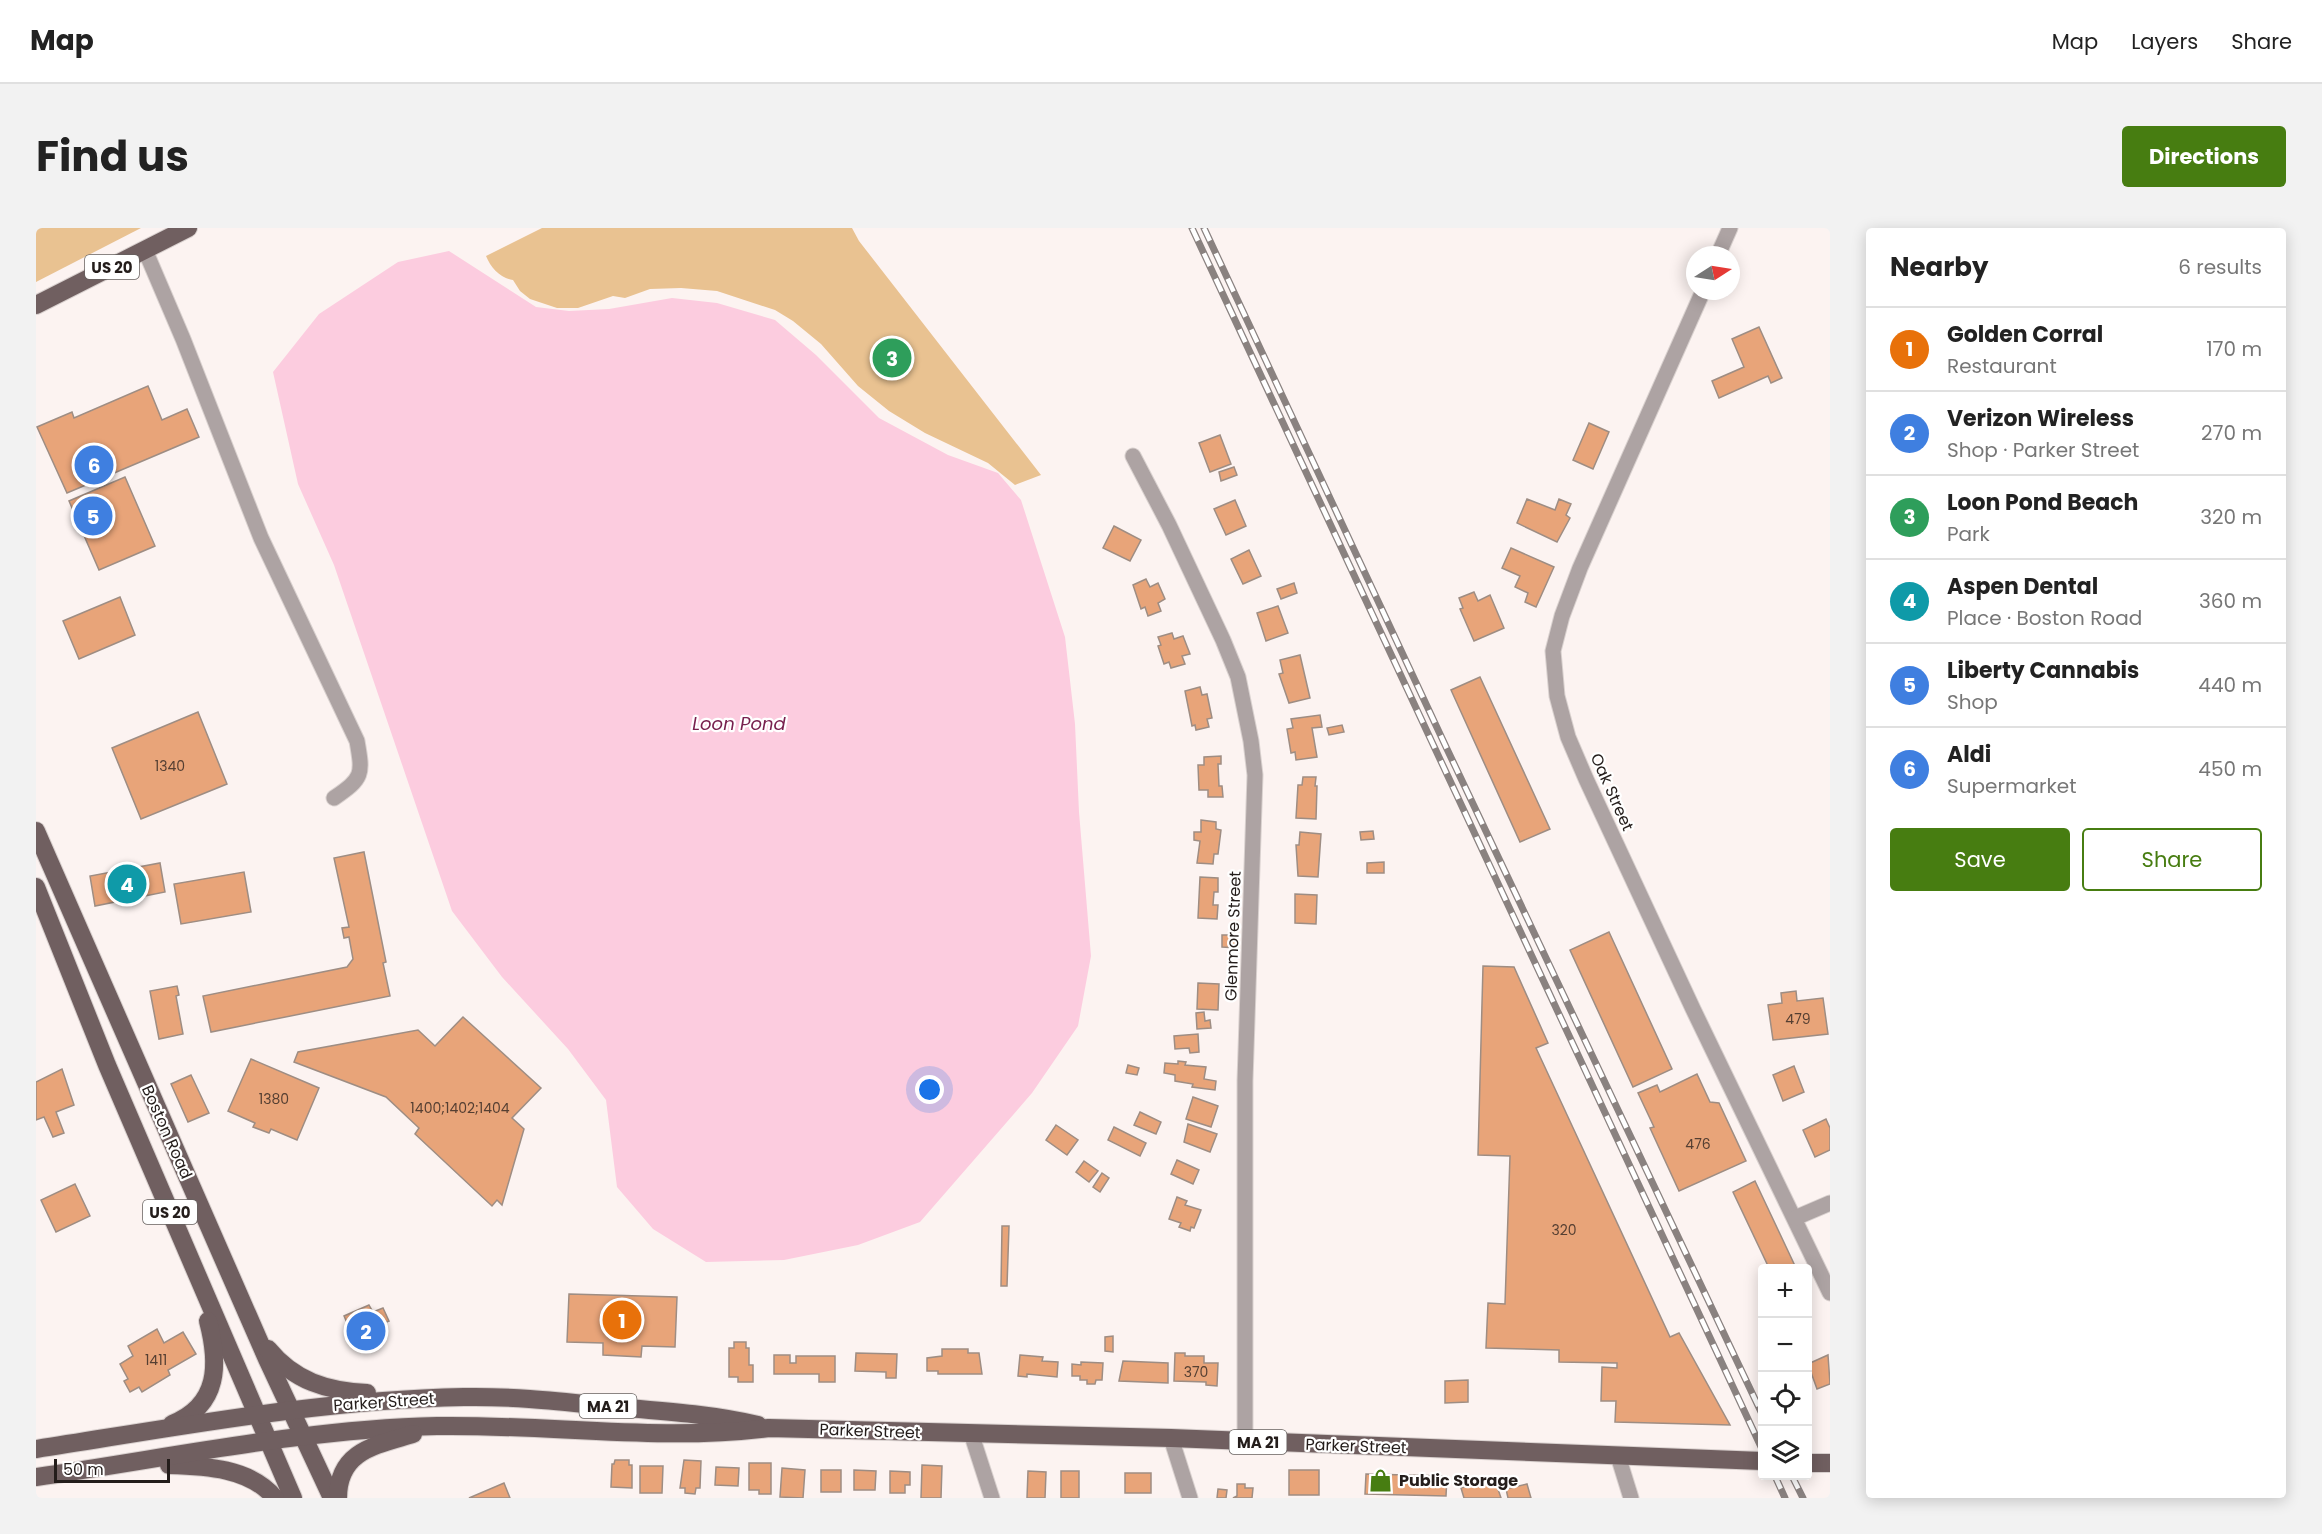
<!DOCTYPE html>
<html lang="en">
<head>
<meta charset="utf-8">
<style>
  body { margin:0; font-family:Poppins,sans-serif; background:#f2f2f2; color:#222 }
  .controls { position:absolute; right:18px; bottom:18px; display:grid; overflow:hidden; border-radius:6px; box-shadow:0 3px 15px #0003 }
  .controls button { width:54px; height:54px; display:grid; place-items:center; padding:0; border:0; border-bottom:2px solid #e0e0e0; background:#fff; color:#222; font:30px sans-serif }
  .compass { position:absolute; left:1650px; top:18px; width:54px; height:54px; border-radius:50%; background:#fff; box-shadow:0 3px 15px #0003; rotate:78deg }
  .scale { position:absolute; left:18px; bottom:15px; width:116px; box-sizing:border-box; padding-left:6px; border:3px solid #241d1b; border-top:0; font-size:16px; line-height:21px; white-space:nowrap; color:#241d1b; -webkit-text-stroke:4px #fff; paint-order:stroke }
  .you { position:absolute; left:894px; top:862px; width:21px; height:21px; margin:-15px; border:4px solid #fff; border-radius:50%; background:#1a73e8; box-shadow:0 0 0 9px #1a73e833 }
  .badge { display:grid; place-items:center; width:39px; height:39px; border-radius:50%; background:#477d11; color:#fff; font-size:20px; font-weight:700 }
  .pin { position:absolute; translate:-50% -50%; border:3px solid #fff; box-shadow:0 2px 6px #0006 }
  .list { margin:0; padding:0; list-style:none }
  h2 { display:flex; justify-content:space-between; align-items:center; height:78px; margin:0; padding:0 24px; font-size:26px }
  h2 small { font-size:20px; font-weight:400; color:#767676 }
  .list li { display:grid; grid-template-columns:39px 1fr auto; gap:18px; align-items:center; box-sizing:border-box; height:84px; padding:0 24px; border-top:2px solid #e0e0e0 }
  .list b { display:block; font-size:22px; white-space:nowrap }
  .list p { margin:0; font-size:20px; white-space:nowrap; color:#767676 }
  .list em { font-size:20px; font-style:normal; color:#767676 }
  .actions { display:flex; gap:12px; padding:18px 24px }
  .actions a { flex:1; padding:14px 0; border:2px solid #477d11; border-radius:6px; text-align:center; font-size:21px; color:#477d11 }
  .actions .main { background:#477d11; color:#fff }
  .icon { flex:none; width:33px; height:33px; fill:none; stroke:currentColor; stroke-width:2; stroke-linecap:round; stroke-linejoin:round }
  .map { position:relative; flex:none; width:1794px; height:1270px; overflow:hidden; border-radius:6px }
  header { display:flex; align-items:center; gap:36px; box-sizing:border-box; height:84px; padding:0 30px; background:#fff; border-bottom:2px solid #e0e0e0 }
  header strong { font-size:28px }
  nav { display:flex; gap:33px; margin-inline-start:auto; font-size:21px }
  .intro { display:flex; align-items:center; justify-content:space-between; box-sizing:border-box; height:144px; padding:0 36px }
  h1 { margin:0; font-size:42px }
  .button { padding:15px 27px; border-radius:6px; background:#477d11; color:#fff; font-size:21px; font-weight:700 }
  main { display:flex; gap:36px; padding:0 36px }
  aside { flex:1; background:#fff; border-radius:6px; box-shadow:0 3px 15px #0003 }
  .map>svg:first-child { display:block }
  .green { fill:#e9c291 }
  .water { fill:#fcccdf }
  .building { fill:#e8a479; stroke:#9e8d83; stroke-width:1.5 }
  .lines { fill:none; stroke-linecap:round; stroke-linejoin:round }
  .minor-casing { stroke:#d9d1cf; stroke-width:17 }
  .major-casing { stroke:#d9d1cf; stroke-width:20 }
  .minor { stroke:#ada3a3; stroke-width:15 }
  .major { stroke:#705f60; stroke-width:18 }
  .rail-casing { stroke:#8a8280; stroke-width:7 }
  .rail { stroke:#fff; stroke-width:4.5; stroke-dasharray:14; stroke-linecap:butt }
  .labels { text-anchor:middle; dominant-baseline:central; stroke-width:4.5; stroke-linejoin:round; paint-order:stroke }
  .number-label { font-size:14px; fill:#553f32 }
  .shield { fill:#fff; stroke:#66615f; stroke-width:1.5 }
  .shield-label { font-size:15px; font-weight:bold; fill:#241d1b }
  .street-label { font-size:16px; fill:#241d1b; stroke:#fff }
  .poi-label { font-size:16px; font-weight:bold; fill:#241d1b; stroke:#fff; text-anchor:start }
  .water-label { font-size:18px; font-style:italic; fill:#78214e; stroke:#fff }
</style>
</head>
<body>
<header>
<strong>Map</strong>
<nav><a>Map</a><a>Layers</a><a>Share</a></nav>
</header>
<div class="intro"><h1>Find us</h1><a class="button">Directions</a></div>
<main>
<div class="map">
<svg width="1794" height="1270" viewBox="0 0 1794 1270">
  <rect width="100%" height="100%" fill="#fcf3f1"/>
  <g class="green">
    <polygon points="0,0 105,0 0,54"/>
    <path d="M506,0h310l7,13 182,234 -26,10 -27,-22 -63,-30 -36,-22 -31,-25 -37,-42 -28,-23 -18,-11 -58,-19 -36,-3 -31,1 -25,9 -12,-2 -35,12h-21l-27,-9 -10,-8 -7,-11c-13,-2 -22,-12 -27,-24z"/>
  </g>
  <polygon class="water" points="413,23 500,79 533,83 573,81 636,70 681,75 739,92 780,127 843,190 912,227 962,245 985,272 1029,409 1039,496 1043,584 1055,728 1042,798 996,865 884,994 822,1017 748,1032 670,1034 617,1001 581,959 570,872 532,821 466,749 416,683 298,337 262,256 237,144 283,86 362,34"/>
  <g class="building">
    <polygon points="1723,99 1746,150 1735,155 1732,148 1683,170 1676,153 1708,139 1696,111"/>
    <polygon points="112,158 126,192 151,181 163,209 31,265 1,199 36,184 38,190"/>
    <polygon points="1553,195 1573,204 1557,241 1537,232"/>
    <polygon points="1184,207 1195,236 1174,244 1163,215"/>
    <polygon points="1198,239 1201,247 1185,253 1183,244"/>
    <polygon points="89,249 119,318 63,342 33,273"/>
    <polygon points="1491,271 1519,282 1523,271 1535,276 1530,287 1534,290 1521,314 1481,295"/>
    <polygon points="1199,272 1210,298 1190,307 1178,281"/>
    <polygon points="1078,298 1105,312 1094,333 1067,320"/>
    <polygon points="1475,320 1518,339 1500,379 1489,374 1492,365 1479,359 1484,348 1466,340"/>
    <polygon points="1213,322 1225,348 1207,356 1195,331"/>
    <polygon points="1110,351 1114,359 1122,355 1129,371 1122,375 1125,383 1112,388 1109,379 1105,381 1097,357"/>
    <polygon points="1258,355 1261,365 1245,371 1241,361"/>
    <polygon points="1438,364 1442,373 1454,367 1468,400 1438,413 1424,381 1427,380 1423,370"/>
    <polygon points="84,369 99,407 43,431 27,393"/>
    <polygon points="1242,378 1252,405 1230,413 1221,385"/>
    <polygon points="1136,405 1138,411 1147,408 1154,426 1146,428 1149,436 1135,440 1133,434 1128,436 1122,418 1125,417 1122,409"/>
    <polygon points="1264,427 1274,470 1253,475 1243,446 1247,445 1244,432"/>
    <polygon points="1444,449 1514,601 1484,614 1415,462"/>
    <polygon points="1164,459 1166,467 1171,466 1176,490 1171,491 1173,499 1160,502 1159,497 1156,498 1149,463"/>
    <polygon points="162,484 191,556 105,591 76,520"/>
    <polygon points="1284,487 1286,499 1276,500 1281,529 1260,532 1259,524 1255,525 1251,501 1257,500 1255,491"/>
    <polygon points="1306,497 1308,504 1293,507 1291,500"/>
    <polygon points="1185,528 1185,536 1182,536 1183,558 1186,558 1187,569 1172,569 1172,562 1163,562 1162,537 1168,537 1168,529"/>
    <polygon points="1267,549 1280,549 1279,558 1281,558 1280,591 1260,590 1262,557 1266,557"/>
    <polygon points="1165,592 1180,594 1180,601 1185,602 1182,626 1178,626 1177,636 1161,635 1164,613 1158,612 1158,604 1165,604"/>
    <polygon points="1337,603 1338,611 1325,612 1324,604"/>
    <polygon points="1264,604 1285,606 1282,649 1262,648 1260,617 1263,617"/>
    <polygon points="328,624 350,734 347,735 354,768 175,804 167,768 311,739 317,731 313,709 308,710 306,700 313,699 298,630"/>
    <polygon points="1348,634 1348,645 1331,645 1331,635"/>
    <polygon points="124,635 129,664 59,678 54,648"/>
    <polygon points="208,644 215,684 145,696 138,656"/>
    <polygon points="1164,649 1182,650 1182,664 1178,664 1177,677 1182,677 1181,691 1162,690"/>
    <polygon points="1259,666 1281,667 1280,696 1259,695"/>
    <polygon points="1573,704 1636,841 1597,859 1534,722"/>
    <polygon points="1186,707 1202,707 1202,720 1186,719"/>
    <polygon points="1447,738 1478,739 1512,815 1500,820 1634,1109 1643,1105 1694,1197 1579,1194 1580,1173 1565,1173 1566,1139 1581,1140 1581,1135 1523,1134 1523,1122 1450,1120 1452,1075 1469,1076 1474,928 1442,927"/>
    <polygon points="1162,755 1183,756 1182,782 1161,781"/>
    <polygon points="141,758 143,767 140,768 147,806 123,811 114,763"/>
    <polygon points="1760,763 1761,773 1787,770 1792,806 1737,812 1732,777 1746,775 1745,765"/>
    <polygon points="1168,784 1169,793 1174,792 1175,800 1161,801 1160,785"/>
    <polygon points="427,789 505,860 476,890 488,901 466,977 461,972 456,978 379,906 383,900 350,869 258,834 262,824 382,802 399,818"/>
    <polygon points="1162,806 1163,824 1154,825 1153,820 1139,821 1138,808"/>
    <polygon points="215,831 283,860 261,912 235,901 233,905 217,899 219,895 192,883"/>
    <polygon points="1142,833 1150,834 1149,837 1170,839 1168,851 1180,853 1179,862 1156,859 1157,856 1139,853 1139,847 1128,845 1129,835 1142,836"/>
    <polygon points="1092,837 1103,840 1101,847 1090,845"/>
    <polygon points="1758,838 1768,864 1747,873 1737,847"/>
    <polygon points="26,841 38,877 20,884 28,905 17,909 8,889 0,892 0,854"/>
    <polygon points="1661,846 1674,874 1683,875 1710,933 1643,963 1614,900 1618,899 1602,865 1621,857 1624,864"/>
    <polygon points="155,847 173,885 152,894 135,856"/>
    <polygon points="1157,869 1182,878 1175,899 1150,891"/>
    <polygon points="1104,884 1125,894 1120,906 1098,897"/>
    <polygon points="1790,891 1794,900 1794,922 1779,929 1767,902"/>
    <polygon points="1152,896 1181,906 1174,924 1148,914"/>
    <polygon points="1020,897 1042,912 1031,927 1010,912"/>
    <polygon points="1078,899 1110,915 1104,928 1072,912"/>
    <polygon points="1141,932 1163,942 1157,956 1135,946"/>
    <polygon points="1048,933 1062,943 1053,954 1040,944"/>
    <polygon points="1066,945 1073,950 1064,964 1057,959"/>
    <polygon points="1719,953 1760,1040 1733,1040 1697,964"/>
    <polygon points="39,956 54,988 20,1004 5,972"/>
    <polygon points="1141,969 1151,973 1149,977 1165,982 1158,1000 1155,999 1154,1003 1143,999 1145,995 1133,991"/>
    <polygon points="966,998 973,998 971,1058 965,1058"/>
    <polygon points="533,1066 641,1069 639,1119 606,1118 605,1129 567,1127 567,1115 531,1114"/>
    <polygon points="333,1077 337,1084 347,1080 353,1093 343,1097 348,1108 322,1120 308,1088"/>
    <polygon points="121,1101 128,1115 147,1104 160,1126 132,1142 134,1147 106,1164 103,1159 94,1164 88,1153 92,1151 84,1136 97,1128 92,1118"/>
    <polygon points="1077,1108 1077,1124 1069,1123 1069,1109"/>
    <polygon points="698,1114 710,1114 710,1120 713,1120 713,1137 717,1137 717,1154 702,1154 702,1149 693,1149 693,1120 698,1120"/>
    <polygon points="906,1121 932,1121 932,1125 943,1125 946,1146 902,1146 902,1143 891,1143 891,1130 906,1128"/>
    <polygon points="820,1125 861,1126 860,1150 850,1150 850,1144 819,1143"/>
    <polygon points="1139,1125 1149,1125 1149,1128 1168,1128 1168,1135 1182,1135 1181,1158 1170,1157 1170,1154 1138,1153"/>
    <polygon points="738,1127 754,1127 754,1135 760,1135 760,1128 799,1128 799,1154 783,1154 783,1146 738,1146"/>
    <polygon points="984,1127 1007,1129 1006,1133 1022,1134 1021,1149 991,1146 991,1149 982,1148"/>
    <polygon points="1792,1127 1794,1156 1781,1161 1772,1136"/>
    <polygon points="1087,1133 1132,1135 1132,1155 1083,1153"/>
    <polygon points="1045,1134 1067,1135 1066,1152 1060,1152 1059,1156 1051,1156 1051,1152 1044,1152 1044,1148 1036,1148 1036,1136 1045,1137"/>
    <polygon points="1432,1152 1432,1174 1409,1175 1409,1153"/>
    <polygon points="579,1232 593,1232 593,1237 596,1237 596,1260 575,1259 576,1236 578,1236"/>
    <polygon points="648,1232 665,1233 664,1260 660,1260 659,1266 649,1265 649,1260 644,1260"/>
    <polygon points="713,1235 735,1235 735,1266 723,1266 723,1262 713,1262"/>
    <polygon points="886,1237 906,1238 905,1270 885,1270"/>
    <polygon points="604,1238 627,1238 626,1265 604,1265"/>
    <polygon points="680,1239 703,1240 702,1258 679,1257"/>
    <polygon points="746,1240 769,1242 767,1270 744,1269"/>
    <rect x="785" y="1242" width="20" height="22"/>
    <polygon points="818,1242 840,1243 839,1262 818,1262"/>
    <rect x="1253" y="1242" width="30" height="25"/>
    <polygon points="854,1243 874,1244 874,1257 869,1257 869,1265 854,1265"/>
    <polygon points="992,1243 1010,1244 1009,1270 991,1270"/>
    <rect x="1025" y="1243" width="18" height="27"/>
    <rect x="1089" y="1245" width="26" height="20"/>
    <polygon points="1330,1246 1411,1248 1410,1268 1329,1266"/>
    <polygon points="1458,1249 1465,1270 1428,1270 1425,1260"/>
    <polygon points="468,1255 474,1270 433,1270"/>
    <polygon points="1201,1256 1209,1256 1209,1260 1217,1260 1216,1270 1197,1270 1201,1268"/>
    <polygon points="1491,1256 1495,1270 1472,1270 1470,1261"/>
    <polygon points="1182,1261 1191,1262 1190,1270 1181,1270"/>
  </g>
  <g class="lines">
    <defs>
      <g id="minor">
        <path d="M109,22l38,89 78,199 96,203c6,34 6,37 -23,57"/>
        <polyline points="1682,27 1694,0"/>
        <polyline points="1667,63 1544,340 1526,388 1517,423 1521,468 1532,509 1550,551 1657,781 1794,1065"/>
        <polyline points="1097,228 1133,297 1187,412 1202,449 1215,513 1219,547 1209,853 1209,1214"/>
        <polyline points="1759,990 1794,975"/>
        <polyline points="935,1205 956,1270"/>
        <polyline points="1135,1210 1154,1270"/>
        <polyline points="1582,1228 1595,1270"/>
      </g>
      <g id="major">
        <polyline points="0,77 152,0"/>
        <polyline points="0,603 231,1131 296,1270"/>
        <polyline points="0,659 71,837 257,1270"/>
        <path d="M232,1121c26,32 59,42 99,44"/>
        <path d="M136,1196c48,-19 47,-61 36,-103"/>
        <path d="M0,1221c142,-22 284,-49 428,-52 50,-1 100,5 150,10 49,4 97,7 144,18"/>
        <polyline points="1772,1235 1794,1235"/>
        <path d="M133,1237c37,1 81,3 106,33"/>
        <path d="M0,1249c133,-19 267,-48 401,-51 110,-2 222,16 332,2l402,10 591,23"/>
        <path d="M302,1270c0,-48 39,-53 75,-64"/>
      </g>
    </defs>
    <use href="#minor" class="minor-casing"/>
    <use href="#major" class="major-casing"/>
    <use href="#minor" class="minor"/>
    <use href="#major" class="major"/>
    <defs>
      <g id="rail">
        <polyline points="1156,0 1726,1221"/>
        <polyline points="1168,0 1411,521 1726,1186"/>
        <polyline points="1739,1248 1749,1270"/>
        <polyline points="1756,1248 1767,1270"/>
      </g>
    </defs>
    <use href="#rail" class="rail-casing"/>
    <use href="#rail" class="rail"/>
  </g>
  <defs>
    <symbol id="shop-bare" viewBox="-9 -9 18 18"><path d="M-5-2.5h2.3a2.7 3.5 0 0 1 5.4 0H5L5.5 6h-11ZM-1.5-2.5h3a1.5 2.3 0 0 0-3 0Z" fill="#477d11" stroke="#fff" stroke-width="2.5" paint-order="stroke"/></symbol>
  </defs>
  <g fill-rule="evenodd">
    <use href="#shop-bare" x="1328" y="1236" width="33" height="33"/>
  </g>
  <g class="labels">
    <g class="number-label">
      <text x="134" y="538">1340</text>
      <text x="1762" y="791">479</text>
      <text x="238" y="871">1380</text>
      <text x="424" y="880">1400;1402;1404</text>
      <text x="1662" y="916">476</text>
      <text x="1528" y="1002">320</text>
      <text x="120" y="1132">1411</text>
      <text x="1160" y="1144">370</text>
    </g>
    <g class="shield">
      <rect x="49" y="27" width="54" height="24" rx="4.5"/>
      <rect x="107" y="972" width="54" height="24" rx="4.5"/>
      <rect x="543.5" y="1166" width="57" height="24" rx="4.5"/>
      <rect x="1193.5" y="1202" width="57" height="24" rx="4.5"/>
    </g>
    <g class="shield-label">
      <text x="76" y="39">US 20</text>
      <text x="134" y="984">US 20</text>
      <text x="572" y="1178">MA 21</text>
      <text x="1222" y="1214">MA 21</text>
    </g>
    <g class="street-label">
      <text transform="translate(1576 564) rotate(66)">Oak Street</text>
      <text transform="translate(1197 708) rotate(-88)">Glenmore Street</text>
      <text transform="translate(131 904) rotate(66)">Boston Road</text>
      <text transform="translate(348 1174) rotate(-4)">Parker Street</text>
      <text transform="translate(834 1203) rotate(2)">Parker Street</text>
      <text transform="translate(1320 1218) rotate(2)">Parker Street</text>
    </g>
    <g class="poi-label">
      <text x="1363" y="1252">Public Storage</text>
    </g>
    <g class="water-label">
      <text x="703" y="495">Loon Pond</text>
    </g>
  </g>
</svg>
<div class="controls">
<button>+</button>
<button>−</button>
<button><svg class="icon" aria-label="locate" viewBox="0 0 24 24"><circle cx="12" cy="12" r="6"/><path d="M12 2v4M12 18v4M2 12h4M18 12h4"/></svg></button>
<button><svg class="icon" aria-label="layers" viewBox="0 0 24 24"><path d="M12 4l9 5-9 5-9-5zM3 14l9 5 9-5"/></svg></button>
</div>
<svg class="compass" viewBox="-18 -18 36 36"><path d="M0-13l5 13h-10z" fill="#e53935"/><path d="M0 13l5-13h-10z" fill="#767676"/></svg>
<div class="scale">50 m</div>
<div class="you"></div>
<div class="pin badge" style="left:586px;top:1092px;background:#e8710a">1</div>
<div class="pin badge" style="left:330px;top:1103px;background:#3f7fe0">2</div>
<div class="pin badge" style="left:856px;top:130px;background:#2e9e5b">3</div>
<div class="pin badge" style="left:91px;top:656px;background:#0f9aa8">4</div>
<div class="pin badge" style="left:57px;top:288px;background:#3f7fe0">5</div>
<div class="pin badge" style="left:58px;top:237px;background:#3f7fe0">6</div>
</div>
<aside>
<h2>Nearby<small>6 results</small></h2>
<ul class="list">
<li><span class="badge" style="background:#e8710a">1</span><div><b>Golden Corral</b><p>Restaurant</p></div><em>170 m</em></li>
<li><span class="badge" style="background:#3f7fe0">2</span><div><b>Verizon Wireless</b><p>Shop · Parker Street</p></div><em>270 m</em></li>
<li><span class="badge" style="background:#2e9e5b">3</span><div><b>Loon Pond Beach</b><p>Park</p></div><em>320 m</em></li>
<li><span class="badge" style="background:#0f9aa8">4</span><div><b>Aspen Dental</b><p>Place · Boston Road</p></div><em>360 m</em></li>
<li><span class="badge" style="background:#3f7fe0">5</span><div><b>Liberty Cannabis</b><p>Shop</p></div><em>440 m</em></li>
<li><span class="badge" style="background:#3f7fe0">6</span><div><b>Aldi</b><p>Supermarket</p></div><em>450 m</em></li>
</ul>
<div class="actions"><a class="main">Save</a><a>Share</a></div>
</aside>
</main>
</body>
</html>
